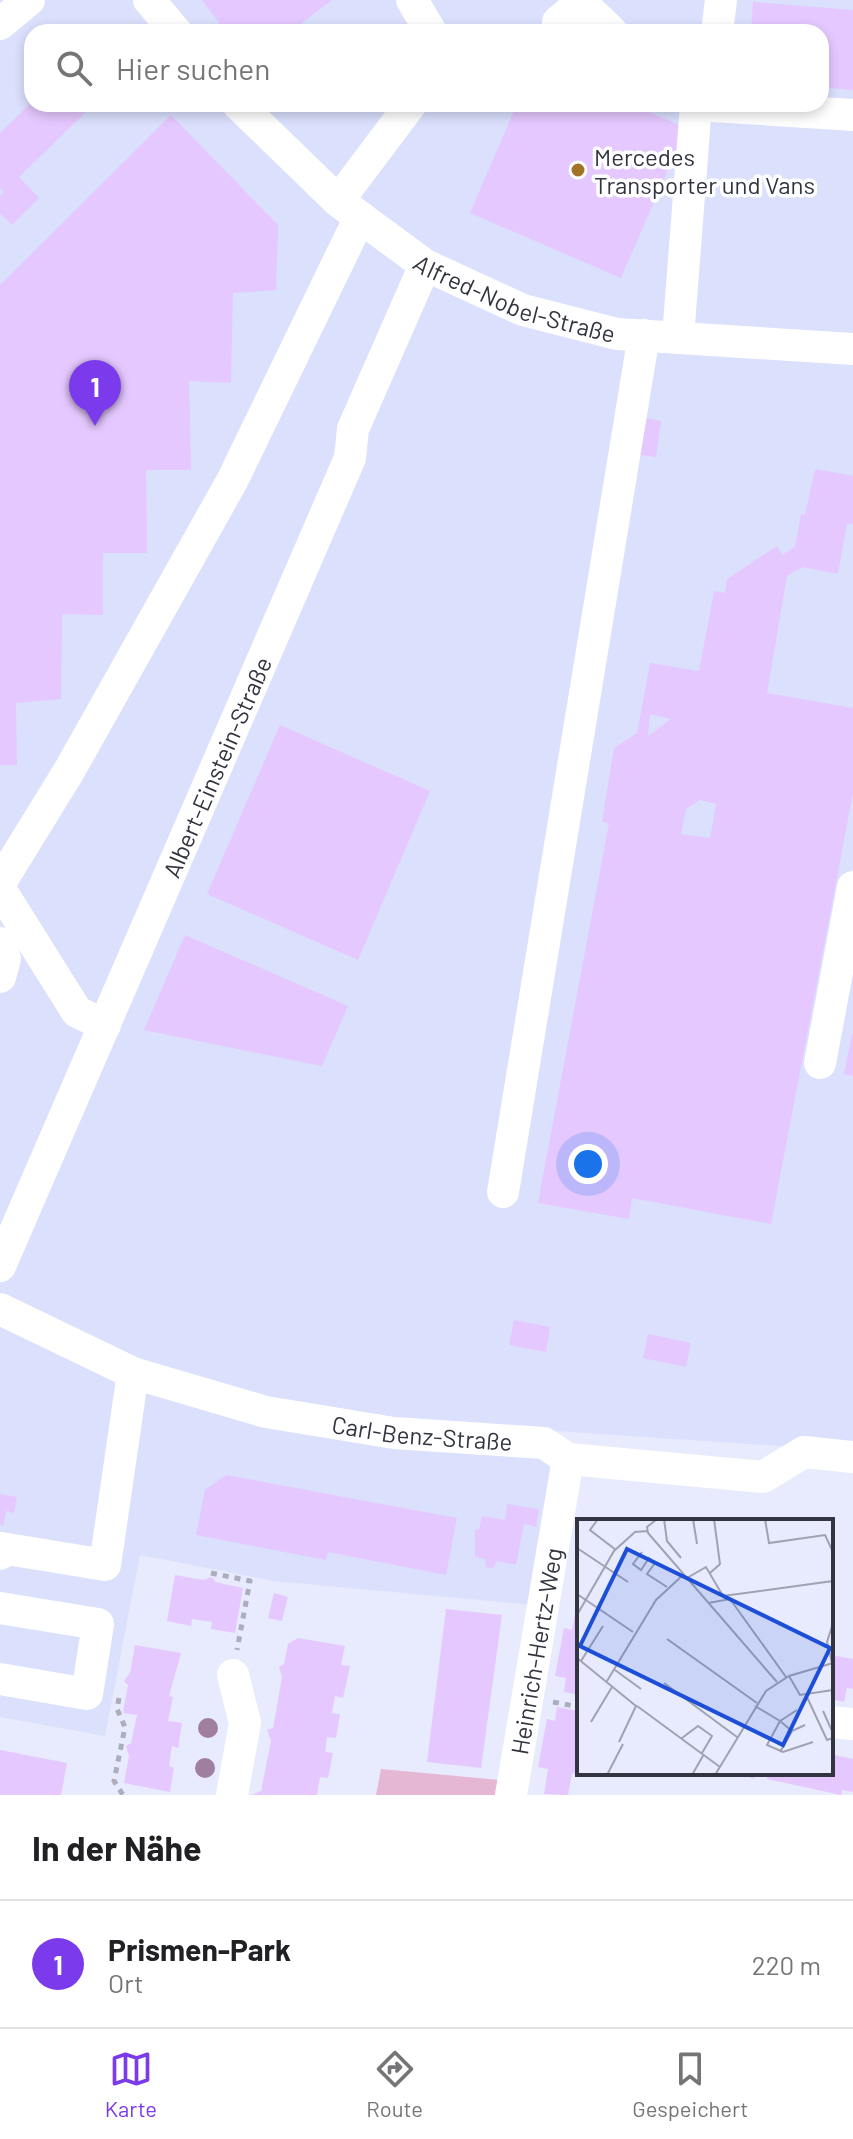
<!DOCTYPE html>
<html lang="de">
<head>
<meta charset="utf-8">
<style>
  body { margin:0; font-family:Barlow,sans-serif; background:#f6f6f6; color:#202124 }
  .you { position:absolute; left:588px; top:1164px; width:28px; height:28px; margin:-20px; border:6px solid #fff; border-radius:50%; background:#1a73e8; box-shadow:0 0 0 12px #1a73e833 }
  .badge { display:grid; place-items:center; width:52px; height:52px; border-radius:50%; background:#7c3aed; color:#fff; font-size:26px; font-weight:700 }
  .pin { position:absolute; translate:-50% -66px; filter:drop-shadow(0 2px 4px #0008) }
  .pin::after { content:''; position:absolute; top:42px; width:28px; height:24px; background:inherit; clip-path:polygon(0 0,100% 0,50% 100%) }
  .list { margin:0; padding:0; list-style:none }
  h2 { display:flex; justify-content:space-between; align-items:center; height:104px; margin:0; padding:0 32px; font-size:34px }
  h2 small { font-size:26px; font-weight:400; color:#757577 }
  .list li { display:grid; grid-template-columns:52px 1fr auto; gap:24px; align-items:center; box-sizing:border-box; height:128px; padding:0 32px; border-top:2px solid #e0e0e0 }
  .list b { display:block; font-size:30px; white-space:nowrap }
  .list p { margin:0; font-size:26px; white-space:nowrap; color:#757577 }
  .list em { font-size:26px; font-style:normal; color:#757577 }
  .icon { flex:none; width:44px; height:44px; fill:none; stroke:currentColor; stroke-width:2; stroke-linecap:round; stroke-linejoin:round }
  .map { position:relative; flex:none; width:853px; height:1795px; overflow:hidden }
  .search { position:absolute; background:#fff; box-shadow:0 4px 12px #0003; left:24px; right:24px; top:24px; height:88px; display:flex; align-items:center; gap:20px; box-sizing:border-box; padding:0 28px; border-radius:24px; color:#757577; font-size:30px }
  .sheet { height:232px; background:#fff }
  nav { display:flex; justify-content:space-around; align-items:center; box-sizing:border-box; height:112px; border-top:2px solid #e0e0e0; background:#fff; font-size:22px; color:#757577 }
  nav a { display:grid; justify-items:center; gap:4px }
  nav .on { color:#7c3aed }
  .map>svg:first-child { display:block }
  .built { fill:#dbe0fd; fill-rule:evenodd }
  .green { fill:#e5b7d4 }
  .building { fill:#e5c8ff; fill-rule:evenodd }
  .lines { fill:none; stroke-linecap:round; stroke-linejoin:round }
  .path { stroke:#acaebe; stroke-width:5; stroke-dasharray:6 6; stroke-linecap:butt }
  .minor { stroke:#fff; stroke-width:32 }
  .tree { fill:#a07e9f }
  .poi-dot { fill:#a27226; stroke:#fff; stroke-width:3 }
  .labels { text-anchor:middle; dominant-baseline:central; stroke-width:7; stroke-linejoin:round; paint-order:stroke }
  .poi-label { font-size:24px; fill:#32343f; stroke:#fff; text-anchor:start }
  .street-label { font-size:24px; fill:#32343f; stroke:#fff }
  .inset-road { fill:none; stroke:#9fa2b1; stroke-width:2 }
  .view { fill:#1d4ed8; fill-opacity:0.15; stroke:#1d4ed8; stroke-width:4 }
  .inset-edge { fill:none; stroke:#32343f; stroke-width:4 }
</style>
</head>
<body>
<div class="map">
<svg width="853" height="1795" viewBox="0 0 853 1795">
  <rect width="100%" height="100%" fill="#e8ebfd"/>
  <path class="built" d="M0,0h853v1451l-297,-20 -23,174 -259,-24 -134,-26 -35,181 -105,-19zM32,32h789v72h-789z"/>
  <polygon class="green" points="381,1769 500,1780 497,1795 376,1795"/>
  <g class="building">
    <polygon points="202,0 332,0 290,32 226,32"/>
    <polygon points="753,2 853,10 853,90 821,87 821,32 751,32"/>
    <polygon points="32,102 78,104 86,112 19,177 39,198 12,225 0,213 0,196 4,192 0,188 0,133"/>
    <polygon points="517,104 631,104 686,128 621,278 470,213"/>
    <polygon points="171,115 278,225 276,290 233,293 231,383 189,381 191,470 146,470 147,553 103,553 103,615 62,614 61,699 16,703 17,765 0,765 0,285"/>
    <polygon points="640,417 661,421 656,457 633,454"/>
    <path d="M815,469l38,7v48l-6,-1 -9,51 -35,-7 -16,9 -20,117 86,15v85l-82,431 -139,-26 -3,21 -91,-16 71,-380 -7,-1 12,-74 23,-15 13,-70 49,8 15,-80 11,2 2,-14 50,-33 5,9 13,-8 6,-33 4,1zM650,714l21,5 -23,17zM700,800l16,4 -6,34 -29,-4 5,-25z"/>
    <polygon points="280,725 430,791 358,960 207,894"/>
    <polygon points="185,935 348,1006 322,1066 144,1030"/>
    <polygon points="852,1034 853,1034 853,1076 844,1074"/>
    <polygon points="514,1320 550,1327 546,1352 509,1345"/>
    <polygon points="648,1334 691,1343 686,1367 643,1358"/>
    <polygon points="226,1475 457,1518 446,1575 328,1552 326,1560 196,1535 205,1490"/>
    <polygon points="0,1494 17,1497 14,1513 6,1511 3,1526 0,1525"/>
    <polygon points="507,1504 539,1509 536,1527 524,1524 516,1565 497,1561 493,1568 486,1567 485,1559 475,1557 475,1529 479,1530 482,1516 505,1520"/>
    <polygon points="831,1543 835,1543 834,1567 831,1567"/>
    <polygon points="175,1575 203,1580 212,1577 215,1582 243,1588 235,1633 211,1629 212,1622 192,1619 191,1626 167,1621"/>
    <polygon points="274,1593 288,1597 282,1621 268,1618"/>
    <polygon points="446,1609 502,1615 481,1768 427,1762"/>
    <polygon points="575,1614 579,1614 579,1695 564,1692 566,1678 555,1676 564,1628 572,1630"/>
    <polygon points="298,1638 345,1646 341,1665 350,1666 343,1698 335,1696 332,1713 340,1714 336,1738 327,1737 325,1752 333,1753 328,1778 320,1777 317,1795 252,1795 261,1791 271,1741 267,1730 273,1728 282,1677 279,1667 284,1664 288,1644"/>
    <polygon points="135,1645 181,1653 169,1696 173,1697 168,1721 182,1723 178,1748 172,1746 169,1766 174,1768 170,1792 124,1783 129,1756 126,1746 131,1743 137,1715 123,1713 128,1685 124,1681 130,1673"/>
    <polygon points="831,1655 853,1659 853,1689 847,1688 844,1702 831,1699"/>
    <polygon points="557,1707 579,1711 579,1775 572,1773 568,1795 544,1794 548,1769 538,1767 547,1719 555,1721"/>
    <polygon points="0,1750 67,1763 61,1795 0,1795"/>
    <polygon points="831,1750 835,1751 834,1755 853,1759 853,1792 842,1790 841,1795 767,1779 767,1773 831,1773"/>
    <polygon points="737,1773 755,1773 754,1779"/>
  </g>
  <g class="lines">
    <g class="path">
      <polyline points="211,1573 250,1581 237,1650"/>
      <polyline points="119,1698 117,1709 125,1727 114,1781 123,1795"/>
      <polyline points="553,1702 579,1707"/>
    </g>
    <g class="minor">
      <polyline points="149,0 176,32"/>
      <polyline points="412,0 431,32"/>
      <polyline points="558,22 572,10 589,10 612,32"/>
      <polyline points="0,24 29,0"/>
      <polyline points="717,32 721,0"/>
      <path id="s1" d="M238,104l100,97 87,64 98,45 94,24 236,15"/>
      <polyline points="338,201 411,104"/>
      <polyline points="678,337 696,105 853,115"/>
      <polyline points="0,883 69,771 232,481 360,217"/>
      <polyline points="0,889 77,1012 105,1025"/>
      <polyline points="0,943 5,959 0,977"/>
      <polyline points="820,1063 853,887"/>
      <polyline points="503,1192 644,335"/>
      <path id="s2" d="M0,1266l350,-808 3,-29 72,-164"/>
      <path id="s3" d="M0,1309l133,64 133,39 128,21 150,10 24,16 195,18 41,-25 49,5"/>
      <polyline points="0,1554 1,1548 105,1565 133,1373"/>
      <polyline points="0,1608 98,1624 87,1694 0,1679"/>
      <polyline points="831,1722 853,1724"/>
      <polyline points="232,1795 245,1723 233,1675"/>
      <path id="s4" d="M511,1795l57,-336"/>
    </g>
  </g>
  <g class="tree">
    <circle cx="208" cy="1728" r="10"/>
    <circle cx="205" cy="1768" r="10"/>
  </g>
  <circle class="poi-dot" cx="578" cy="170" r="8"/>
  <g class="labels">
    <g class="poi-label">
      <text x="594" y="156">Mercedes<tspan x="594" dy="28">Transporter und Vans</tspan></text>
    </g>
    <g class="street-label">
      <text stroke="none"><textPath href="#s1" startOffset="344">Alfred-Nobel-Straße</textPath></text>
      <text stroke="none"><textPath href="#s2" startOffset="544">Albert-Einstein-Straße</textPath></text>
      <text stroke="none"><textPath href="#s3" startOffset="444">Carl-Benz-Straße</textPath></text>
      <text stroke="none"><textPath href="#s4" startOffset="146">Heinrich-Hertz-Weg</textPath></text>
    </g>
  </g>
  <g transform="translate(577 1519)">
    <rect width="256" height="256" fill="#e8ebfd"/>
    <path class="inset-road" d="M21,0l-8,11 26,20M80,0l-10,8 1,6 129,149M87,0l3,22 14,17M116,0l4,25M188,0l4,24 56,-8 8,17M0,29l51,34M65,33l-9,12 8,6 8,-12 6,5 -8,11 20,13M133,54l10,-9 -6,-45M110,59l19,-11 17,29 110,-15M0,75l56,38M131,84l22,-4 56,78M0,96l37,-64 21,-19 12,-1M90,120l90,64M0,139l59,48 -17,36M4,142l22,-35M255,144l-5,-21 6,-19M38,151l26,19M212,157l11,19 33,-5M30,162l49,-81 27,-25M87,164l73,54M229,176l21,45 6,-2M60,187l83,61M178,187l25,15 -13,24 16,7 30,-10M220,191l-17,11 12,10 13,-6M246,192l10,22M14,203l21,-35M105,219l16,-12 14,10 -10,17M203,233l12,-21M30,256l16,-31M115,256l12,-21M138,256l51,-84 23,-15 44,-13"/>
    <path class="view" d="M50,30l203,99 -47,97 -203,-99z"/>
    <rect width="256" height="256" class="inset-edge"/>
  </g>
</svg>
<div class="you"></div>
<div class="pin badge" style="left:95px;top:426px">1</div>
<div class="search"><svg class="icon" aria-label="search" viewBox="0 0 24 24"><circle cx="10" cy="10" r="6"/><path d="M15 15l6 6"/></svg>Hier suchen</div>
</div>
<section class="sheet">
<h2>In der Nähe<small></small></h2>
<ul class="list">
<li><span class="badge">1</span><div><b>Prismen-Park</b><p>Ort</p></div><em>220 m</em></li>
</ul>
</section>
<nav>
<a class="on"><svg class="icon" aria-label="map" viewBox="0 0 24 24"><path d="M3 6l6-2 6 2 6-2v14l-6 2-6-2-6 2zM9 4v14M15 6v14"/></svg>Karte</a>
<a><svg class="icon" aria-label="directions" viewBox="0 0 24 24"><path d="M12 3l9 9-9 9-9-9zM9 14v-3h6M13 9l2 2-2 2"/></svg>Route</a>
<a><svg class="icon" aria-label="saved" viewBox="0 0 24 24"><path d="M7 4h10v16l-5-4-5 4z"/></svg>Gespeichert</a>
</nav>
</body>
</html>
